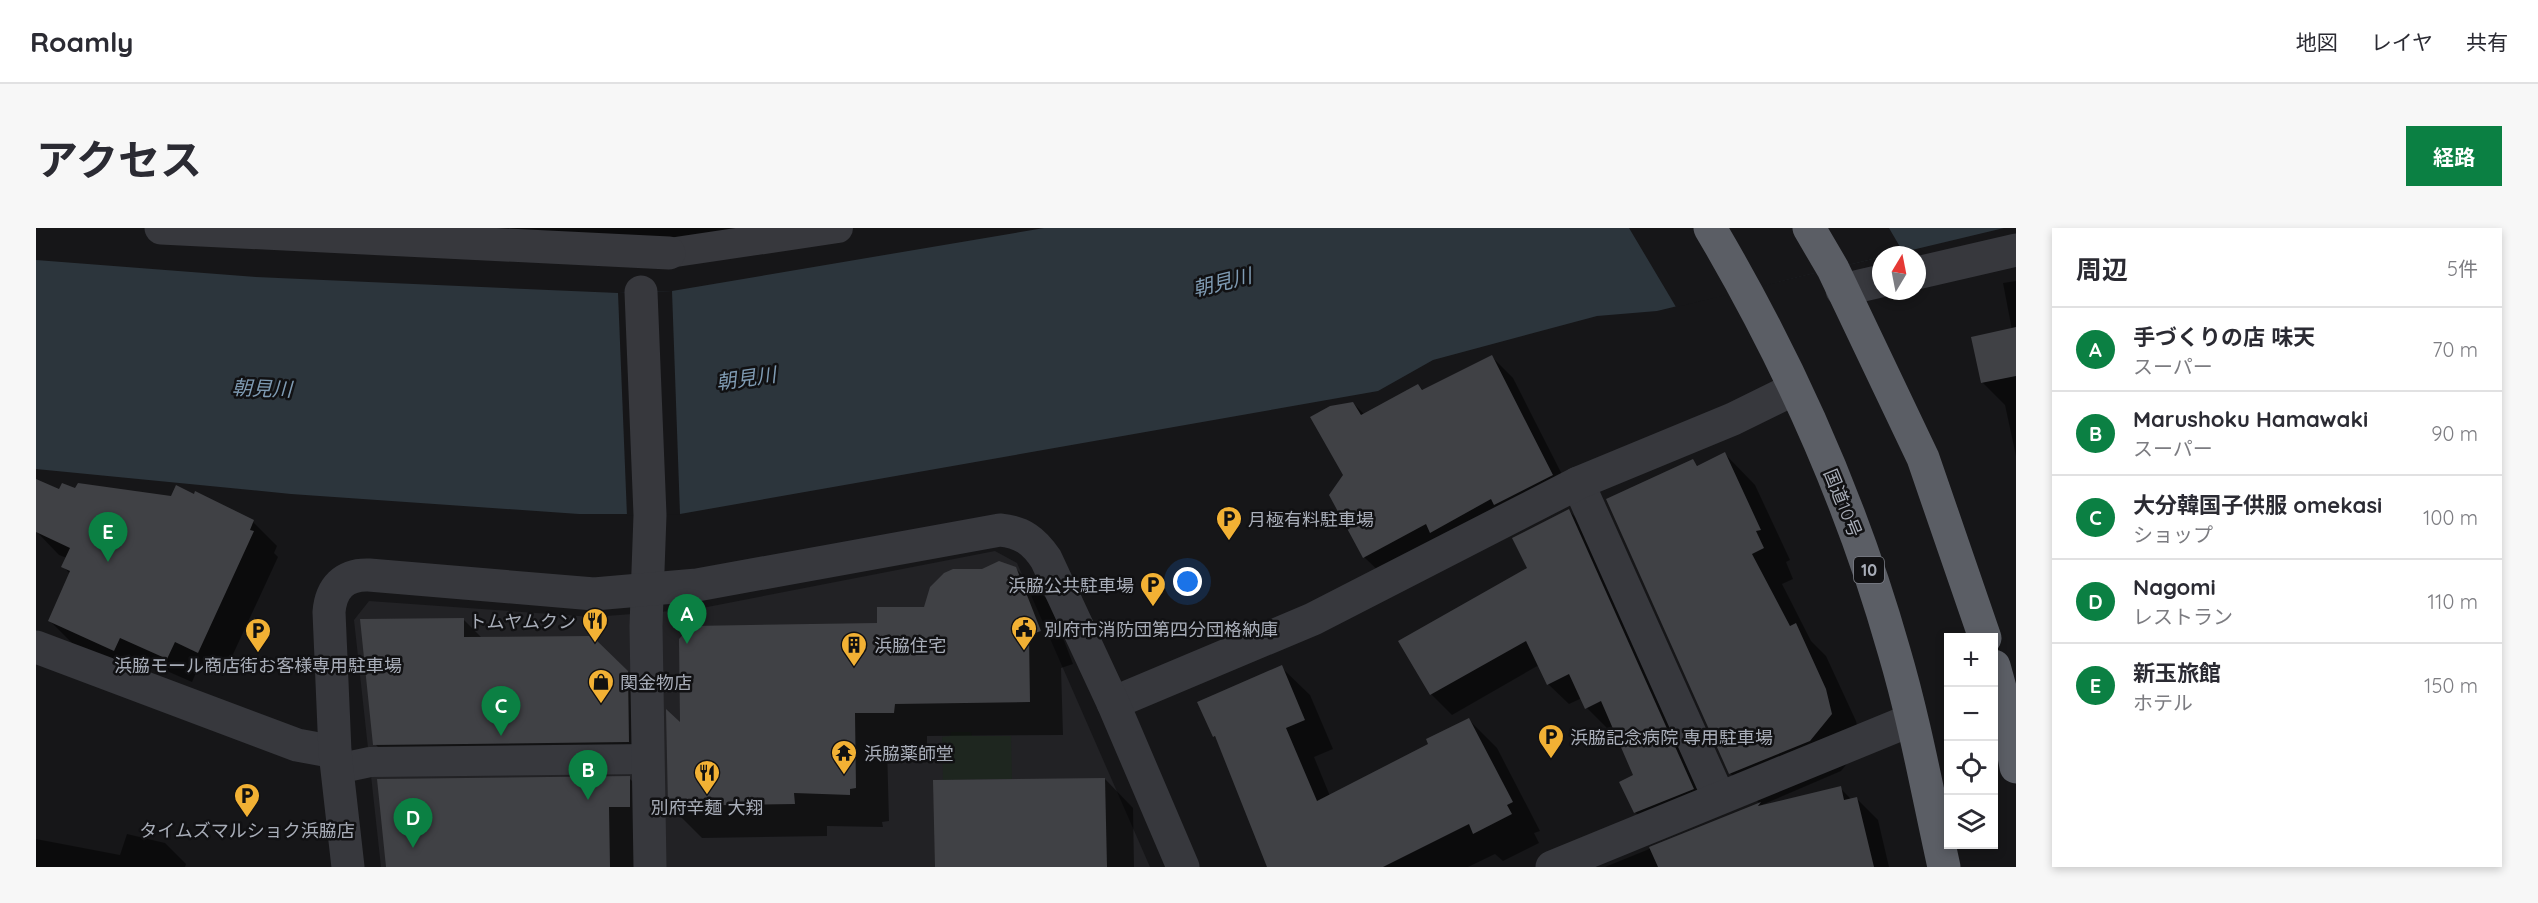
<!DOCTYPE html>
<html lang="ja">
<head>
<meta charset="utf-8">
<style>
  body { margin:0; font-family:Quicksand,"Noto Sans JP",sans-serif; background:#f7f7f7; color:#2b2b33 }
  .controls { position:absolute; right:18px; bottom:18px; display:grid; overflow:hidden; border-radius:0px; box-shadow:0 3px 9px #0003 }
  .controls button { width:54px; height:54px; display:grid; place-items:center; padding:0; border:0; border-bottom:2px solid #e1e1e2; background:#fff; color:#2b2b33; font:30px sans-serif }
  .compass { position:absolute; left:1836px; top:18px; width:54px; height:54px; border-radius:50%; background:#fff; box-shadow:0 3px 9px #0003; rotate:10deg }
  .you { position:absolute; left:1152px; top:354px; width:21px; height:21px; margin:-15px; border:4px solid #fff; border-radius:50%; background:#1a73e8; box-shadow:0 0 0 9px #1a73e833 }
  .badge { display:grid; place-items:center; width:39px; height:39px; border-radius:50%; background:#0b8043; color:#fff; font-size:20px; font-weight:700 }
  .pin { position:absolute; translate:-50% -50px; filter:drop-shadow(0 2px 3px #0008) }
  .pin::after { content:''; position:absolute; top:32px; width:21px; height:18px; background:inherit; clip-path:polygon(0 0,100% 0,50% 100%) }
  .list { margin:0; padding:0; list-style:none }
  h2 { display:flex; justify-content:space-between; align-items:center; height:78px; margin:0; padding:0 24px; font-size:26px }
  h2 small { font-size:20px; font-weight:400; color:#7c7c81 }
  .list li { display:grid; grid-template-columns:39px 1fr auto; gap:18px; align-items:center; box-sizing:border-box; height:84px; padding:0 24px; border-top:2px solid #e1e1e2 }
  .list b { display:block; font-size:22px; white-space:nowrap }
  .list p { margin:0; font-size:20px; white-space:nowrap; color:#7c7c81 }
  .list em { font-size:20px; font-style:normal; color:#7c7c81 }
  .icon { flex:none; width:33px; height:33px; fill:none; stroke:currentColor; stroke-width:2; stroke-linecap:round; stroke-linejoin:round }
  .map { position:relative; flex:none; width:1980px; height:639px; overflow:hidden; border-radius:0px }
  header { display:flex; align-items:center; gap:36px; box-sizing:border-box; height:84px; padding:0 30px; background:#fff; border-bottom:2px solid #e1e1e2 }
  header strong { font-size:28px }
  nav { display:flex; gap:33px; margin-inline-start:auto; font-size:21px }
  .intro { display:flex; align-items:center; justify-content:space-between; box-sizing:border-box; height:144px; padding:0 36px }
  h1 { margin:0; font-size:42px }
  .button { padding:15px 27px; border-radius:0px; background:#0b8043; color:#fff; font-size:21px; font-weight:700 }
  main { display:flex; gap:36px; padding:0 36px }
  aside { flex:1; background:#fff; border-radius:0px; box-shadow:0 3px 9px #0003 }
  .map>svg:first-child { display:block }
  .built { fill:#222225 }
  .green { fill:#1e261f }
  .water { fill:#2c353c }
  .pier { fill:#161618 }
  .shadow { fill:#0007 }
  .building { fill:#404145 }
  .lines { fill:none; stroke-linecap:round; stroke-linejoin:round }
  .pedestrian { stroke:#37383d; stroke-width:30 }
  .minor { stroke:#37383d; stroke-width:33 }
  .tertiary { stroke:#37383d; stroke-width:33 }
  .trunk { stroke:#5b5e65; stroke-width:33 }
  .labels { text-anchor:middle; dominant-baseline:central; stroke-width:5; stroke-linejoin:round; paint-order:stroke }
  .shield { fill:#111113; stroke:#7b7e86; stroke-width:1.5 }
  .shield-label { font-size:16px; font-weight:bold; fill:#a8adb8 }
  .street-label { font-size:18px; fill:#a8adb8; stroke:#111113 }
  .poi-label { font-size:18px; fill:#a8adb8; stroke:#111113; text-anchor:start }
  .water-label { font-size:20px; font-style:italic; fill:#7f9bb3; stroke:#111113 }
</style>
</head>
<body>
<header>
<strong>Roamly</strong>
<nav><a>地図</a><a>レイヤ</a><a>共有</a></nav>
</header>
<div class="intro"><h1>アクセス</h1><a class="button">経路</a></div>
<main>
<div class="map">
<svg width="1980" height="639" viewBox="0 0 1980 639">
  <rect width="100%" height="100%" fill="#161618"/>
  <polygon class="built" points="959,323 981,335 1114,639 345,639 318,392 333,373 557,389 661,381"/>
  <polygon class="green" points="915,504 935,504 936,508 975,508 976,551 907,552 906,509 914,508"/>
  <polygon class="water" points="1008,0 1968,0 1855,27 1845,27 1845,29 1621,83 1561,88 1397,132 1342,163 644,286 543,286 255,266 0,241 0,32 220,49 582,65 636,63"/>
  <g class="pier">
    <polygon points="1593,0 1853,0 1867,24 1845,27 1845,29 1640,79"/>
    <polygon points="636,63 644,286 591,288 582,65"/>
  </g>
  <g class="shadow">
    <polygon points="382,0 789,0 592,20"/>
    <polygon points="1980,53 1980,228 1969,177 1946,154 1976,102 1967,55"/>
    <polygon points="1456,129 1477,150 1537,268 1350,350 1329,330 1294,267 1309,247 1317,175 1329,187 1382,157 1388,163"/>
    <polygon points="1689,226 1719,257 1754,332 1750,334 1757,351 1746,356 1775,413 1790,428 1820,493 1826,517 1805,543 1721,579 1804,560 1816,572 1821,571 1842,592 1853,639 1569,639 1724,576 1694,545 1657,233 1663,239"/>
    <polygon points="40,262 217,294 241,318 238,325 242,329 187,448 163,438 156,454 108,433 102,446 38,417 13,392 34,346 27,338 31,330 23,327 0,303 0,300 24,263"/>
    <polygon points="1533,283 1553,303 1678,581 1620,605 1599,584 1599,548 1577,498 1571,500 1551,480 1546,470 1533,476 1512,456 1503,437 1416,487 1395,466 1493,340"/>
    <polygon points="979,340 1013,373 1037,436 1025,440 1027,507 891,508 891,517 851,518 853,593 846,594 847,599 791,598 791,608 666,610 633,577 646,498 843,397 889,380"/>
    <polygon points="427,391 446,410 555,409 619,472 620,541 366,543 339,516"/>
    <polygon points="1245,439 1274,467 1297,521 1278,529 1294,568 1394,517 1432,491 1461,520 1504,603 1498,605 1503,615 1467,633 1459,626 1432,639 1232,639 1182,512 1178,508"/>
    <polygon points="593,550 624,581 604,639 352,639"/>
    <polygon points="1069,551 1097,580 1098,639 900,639"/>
    <polygon points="91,606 129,615 150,636 149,639 0,639 0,611 84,627"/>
  </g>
  <g class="building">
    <polygon points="1980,99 1980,148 1945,155 1935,109"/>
    <polygon points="1456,127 1517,247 1458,277 1455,271 1394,305 1390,296 1327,330 1293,267 1307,247 1274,189 1294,178 1317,174 1325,187 1382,156 1386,162"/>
    <polygon points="1689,224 1725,302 1720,303 1728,320 1716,326 1754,398 1760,395 1790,461 1796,486 1774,513 1693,546 1570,271 1657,231 1661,238"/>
    <polygon points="0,251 23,261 26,255 39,260 42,255 135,268 140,257 158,266 159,263 218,292 214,302 218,303 162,425 139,414 131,431 84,410 78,423 12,393 34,343 25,339 34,320 0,304"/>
    <polygon points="1533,281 1658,561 1598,585 1583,554 1597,547 1565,473 1549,481 1533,446 1511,457 1490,413 1394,467 1362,413 1491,340 1476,310"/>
    <polygon points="963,333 980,339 1005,403 993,407 994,474 859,476 858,485 819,485 820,560 814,561 814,567 758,565 759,576 632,578 630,481 644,494 643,411 655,398 841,395 841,379 888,379 894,359 908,345 917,341 946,341"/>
    <polygon points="428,390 428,409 556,408 592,443 593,514 337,517 324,391"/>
    <polygon points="1246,437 1269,492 1250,500 1281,573 1392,516 1390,511 1433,490 1477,574 1471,577 1476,586 1437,606 1433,596 1347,639 1231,639 1179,508 1177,509 1161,474"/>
    <polygon points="594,548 594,579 573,579 574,639 350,639 341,551"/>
    <polygon points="1069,550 1071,639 899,639 897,552"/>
    <polygon points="1805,558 1808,572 1821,569 1838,639 1622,639 1613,619 1725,574 1722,578"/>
  </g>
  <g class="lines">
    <g class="pedestrian">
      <polyline points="633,25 802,0"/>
      <polyline points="301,541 334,534 613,531"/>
    </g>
    <g class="minor">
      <polyline points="125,0 633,25"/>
      <polyline points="1881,45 1980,22"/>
      <polyline points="1806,62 1845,53"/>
      <polyline points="1542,255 1683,570"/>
      <polyline points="0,419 261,517 299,524"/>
      <polyline points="1077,475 1277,391 1542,255 1697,191 1758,161"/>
      <polyline points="1516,639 1875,492"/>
    </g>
    <g class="tertiary">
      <polyline points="605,64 614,287 610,398 614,639"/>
      <path d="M312,639l-13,-115 -6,-140c2,-24 15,-38 40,-37l225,19 103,-9 303,-55c22,2 34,11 46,29l67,144 70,164"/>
    </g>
    <g class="trunk">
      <path d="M1674,0c78,132 142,275 184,423 21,71 34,144 50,216"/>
      <polyline points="1773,0 1797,41 1887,230 1949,410"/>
      <polyline points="1958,438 1969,478 1980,539"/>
    </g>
  </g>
  <defs>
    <symbol id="parking-pin" viewBox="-11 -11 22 30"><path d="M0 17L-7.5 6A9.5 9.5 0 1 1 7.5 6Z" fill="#f2b134" stroke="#111113"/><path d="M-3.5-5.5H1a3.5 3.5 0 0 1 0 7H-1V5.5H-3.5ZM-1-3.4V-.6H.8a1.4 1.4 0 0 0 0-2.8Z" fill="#111"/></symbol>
    <symbol id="restaurant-pin" viewBox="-11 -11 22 30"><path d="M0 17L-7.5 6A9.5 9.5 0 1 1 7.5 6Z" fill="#f2b134" stroke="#111113"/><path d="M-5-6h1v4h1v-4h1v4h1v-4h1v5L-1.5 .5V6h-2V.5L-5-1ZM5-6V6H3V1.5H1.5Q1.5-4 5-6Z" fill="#111"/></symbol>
    <symbol id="civic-pin" viewBox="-11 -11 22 30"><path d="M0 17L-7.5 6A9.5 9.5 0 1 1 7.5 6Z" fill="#f2b134" stroke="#111113"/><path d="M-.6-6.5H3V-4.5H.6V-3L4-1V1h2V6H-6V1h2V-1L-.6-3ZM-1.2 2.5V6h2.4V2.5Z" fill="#111"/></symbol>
    <symbol id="building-pin" viewBox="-11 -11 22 30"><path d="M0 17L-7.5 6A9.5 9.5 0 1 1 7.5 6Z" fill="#f2b134" stroke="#111113"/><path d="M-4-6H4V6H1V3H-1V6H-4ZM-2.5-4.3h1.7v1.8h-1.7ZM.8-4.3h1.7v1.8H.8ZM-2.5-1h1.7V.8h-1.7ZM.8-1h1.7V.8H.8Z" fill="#111"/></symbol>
    <symbol id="shop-pin" viewBox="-11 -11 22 30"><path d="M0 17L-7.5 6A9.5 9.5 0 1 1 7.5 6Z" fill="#f2b134" stroke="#111113"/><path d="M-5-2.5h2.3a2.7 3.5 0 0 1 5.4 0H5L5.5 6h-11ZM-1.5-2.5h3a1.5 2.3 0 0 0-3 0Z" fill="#111"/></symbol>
    <symbol id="temple-pin" viewBox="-11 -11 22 30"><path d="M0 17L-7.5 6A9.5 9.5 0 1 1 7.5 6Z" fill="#f2b134" stroke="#111113"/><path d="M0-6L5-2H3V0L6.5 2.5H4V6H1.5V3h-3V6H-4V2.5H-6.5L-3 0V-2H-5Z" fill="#111"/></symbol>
  </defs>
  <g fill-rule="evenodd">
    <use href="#parking-pin" x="1178" y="276" width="30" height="40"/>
    <use href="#parking-pin" x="1102" y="342" width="30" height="40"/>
    <use href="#restaurant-pin" x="544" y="378" width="30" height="40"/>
    <use href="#civic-pin" x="973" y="386" width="30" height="40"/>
    <use href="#parking-pin" x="207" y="388" width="30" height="40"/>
    <use href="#building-pin" x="803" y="402" width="30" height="40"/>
    <use href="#shop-pin" x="550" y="439" width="30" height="40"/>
    <use href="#parking-pin" x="1500" y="494" width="30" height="40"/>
    <use href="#temple-pin" x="793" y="510" width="30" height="40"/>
    <use href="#restaurant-pin" x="656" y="530" width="30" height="40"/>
    <use href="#parking-pin" x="196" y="553" width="30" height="40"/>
  </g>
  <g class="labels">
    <rect class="shield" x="1818" y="329" width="30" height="26" rx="4.5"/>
    <g class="shield-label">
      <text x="1833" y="342">10</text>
    </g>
    <g class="street-label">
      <text transform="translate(1807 275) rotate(68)">国道10号</text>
    </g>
    <g class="poi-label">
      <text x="1212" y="291">月極有料駐車場</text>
      <text x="1098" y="357" text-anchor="end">浜脇公共駐車場</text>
      <text x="540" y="393" text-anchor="end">トムヤムクン</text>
      <text x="1008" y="401">別府市消防団第四分団格納庫</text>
      <text x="838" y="417">浜脇住宅</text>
      <text x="222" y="437" text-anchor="middle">浜脇モール商店街お客様専用駐車場</text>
      <text x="584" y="454">関金物店</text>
      <text x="1534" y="509">浜脇記念病院 専用駐車場</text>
      <text x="828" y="525">浜脇薬師堂</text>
      <text x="671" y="579" text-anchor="middle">別府辛麺 大翔</text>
      <text x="211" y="602" text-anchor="middle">タイムズマルショク浜脇店</text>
    </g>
    <g class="water-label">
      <text transform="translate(1186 54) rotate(-14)">朝見川</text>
      <text transform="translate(710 150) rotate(-8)">朝見川</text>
      <text transform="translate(226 160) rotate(2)">朝見川</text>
    </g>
  </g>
</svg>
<div class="controls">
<button>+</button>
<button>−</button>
<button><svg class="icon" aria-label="locate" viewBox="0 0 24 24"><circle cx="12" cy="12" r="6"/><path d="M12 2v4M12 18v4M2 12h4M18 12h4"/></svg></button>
<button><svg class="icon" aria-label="layers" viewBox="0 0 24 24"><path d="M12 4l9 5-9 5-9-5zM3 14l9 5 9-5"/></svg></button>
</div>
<svg class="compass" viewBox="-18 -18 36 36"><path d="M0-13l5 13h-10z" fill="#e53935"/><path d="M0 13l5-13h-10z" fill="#7c7c81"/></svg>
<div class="you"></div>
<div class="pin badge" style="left:651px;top:416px">A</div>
<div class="pin badge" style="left:552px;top:572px">B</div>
<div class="pin badge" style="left:465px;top:508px">C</div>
<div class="pin badge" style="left:377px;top:620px">D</div>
<div class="pin badge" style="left:72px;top:334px">E</div>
</div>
<aside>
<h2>周辺<small>5件</small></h2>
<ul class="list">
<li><span class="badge">A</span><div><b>手づくりの店 味天</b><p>スーパー</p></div><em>70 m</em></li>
<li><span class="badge">B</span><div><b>Marushoku Hamawaki</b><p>スーパー</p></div><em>90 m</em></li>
<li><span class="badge">C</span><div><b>大分韓国子供服 omekasi</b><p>ショップ</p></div><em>100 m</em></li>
<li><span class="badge">D</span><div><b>Nagomi</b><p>レストラン</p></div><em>110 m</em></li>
<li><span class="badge">E</span><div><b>新玉旅館</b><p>ホテル</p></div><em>150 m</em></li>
</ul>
</aside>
</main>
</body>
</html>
